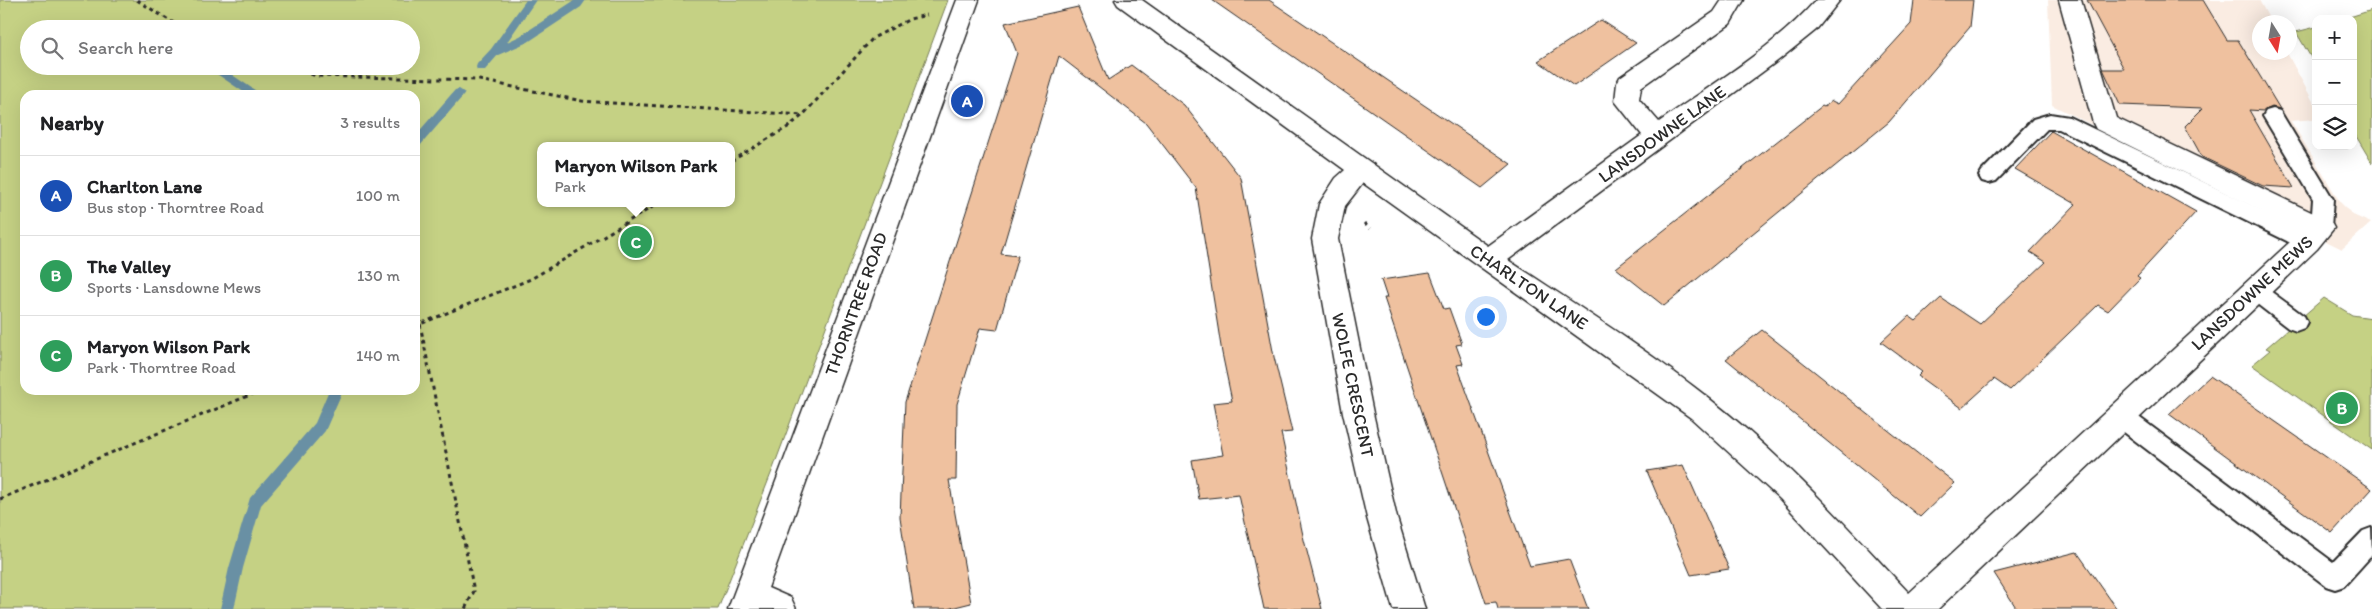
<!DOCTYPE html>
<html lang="en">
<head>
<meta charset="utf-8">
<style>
  body { margin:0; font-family:Itim,sans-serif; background:#f2f2f2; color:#202124 }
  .controls { position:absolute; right:15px; top:15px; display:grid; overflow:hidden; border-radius:10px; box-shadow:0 5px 20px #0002 }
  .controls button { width:45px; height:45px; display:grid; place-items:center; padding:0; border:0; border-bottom:1px solid #e0e0e0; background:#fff; color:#202124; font:25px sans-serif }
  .compass { position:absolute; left:2252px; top:15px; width:45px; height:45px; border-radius:50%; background:#fff; box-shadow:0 5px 20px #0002; rotate:169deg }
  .you { position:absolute; left:1485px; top:316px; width:18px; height:18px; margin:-12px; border:4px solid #fff; border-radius:50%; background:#1a73e8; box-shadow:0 0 0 8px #1a73e833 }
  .badge { display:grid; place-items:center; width:32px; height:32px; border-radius:50%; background:#d1495b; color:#fff; font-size:16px; font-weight:700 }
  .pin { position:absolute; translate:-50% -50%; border:2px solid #fff; box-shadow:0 1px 5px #0006 }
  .popup { position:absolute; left:537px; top:142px; width:198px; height:65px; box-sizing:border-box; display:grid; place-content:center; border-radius:10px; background:#fff; filter:drop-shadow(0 1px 4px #0005); font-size:16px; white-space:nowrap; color:#757577 }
  .popup b { font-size:19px; color:#202124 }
  .popup::after { content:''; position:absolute; left:50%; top:100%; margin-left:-10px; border:10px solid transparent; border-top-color:#fff }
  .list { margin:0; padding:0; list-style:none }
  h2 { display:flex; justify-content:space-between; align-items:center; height:65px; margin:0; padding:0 20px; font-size:21px }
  h2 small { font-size:16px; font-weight:400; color:#757577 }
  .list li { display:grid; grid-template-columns:32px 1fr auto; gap:15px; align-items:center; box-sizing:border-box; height:80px; padding:0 20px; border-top:1px solid #e0e0e0 }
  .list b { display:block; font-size:19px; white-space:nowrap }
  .list p { margin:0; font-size:16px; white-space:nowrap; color:#757577 }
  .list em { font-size:16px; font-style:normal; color:#757577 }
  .icon { flex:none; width:28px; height:28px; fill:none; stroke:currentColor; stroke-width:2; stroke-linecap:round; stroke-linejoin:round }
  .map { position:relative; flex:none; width:2372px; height:609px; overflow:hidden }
  .search { position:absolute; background:#fff; box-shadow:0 5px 20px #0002; left:20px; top:20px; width:400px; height:55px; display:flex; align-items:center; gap:12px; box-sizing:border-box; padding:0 18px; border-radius:28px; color:#757577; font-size:19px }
  .panel { position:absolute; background:#fff; box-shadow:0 5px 20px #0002; left:20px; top:90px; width:400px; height:305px; border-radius:15px }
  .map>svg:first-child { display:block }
  .built { fill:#faece2 }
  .green { fill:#c5d184; stroke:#787e58; fill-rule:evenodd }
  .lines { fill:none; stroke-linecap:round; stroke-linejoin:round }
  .stream { fill:#6990a4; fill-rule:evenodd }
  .building { fill:#efc19f; stroke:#2b2b2b }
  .lane-casing { stroke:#2b2b2b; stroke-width:4 }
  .street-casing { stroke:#2b2b2b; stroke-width:3 }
  .path { stroke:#2b2b2b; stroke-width:3; stroke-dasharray:4 4; stroke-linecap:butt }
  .lane { fill:#fff; fill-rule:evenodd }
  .street { fill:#fff; fill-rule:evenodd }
  .labels { text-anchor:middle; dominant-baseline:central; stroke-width:5; stroke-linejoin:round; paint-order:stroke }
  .street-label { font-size:18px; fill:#2b2b2b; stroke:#fff }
</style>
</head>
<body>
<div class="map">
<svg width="2372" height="609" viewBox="0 0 2372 609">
  <rect width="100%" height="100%" fill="#fff"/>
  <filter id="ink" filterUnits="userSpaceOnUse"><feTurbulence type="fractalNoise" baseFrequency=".02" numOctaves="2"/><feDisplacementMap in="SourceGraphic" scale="10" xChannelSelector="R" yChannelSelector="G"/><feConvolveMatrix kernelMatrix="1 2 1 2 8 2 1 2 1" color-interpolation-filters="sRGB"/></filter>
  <g filter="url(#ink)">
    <polygon class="built" points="2048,0 2259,0 2271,22 2260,22 2260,52 2287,53 2316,107 2316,119 2291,121 2340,202 2353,215 2371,223 2342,249 2052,105"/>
    <g class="green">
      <path d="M0,0h948l-174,466 -56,143h-718zM29,29h382v37h-382zM25,95h390v295h-390zM541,146h190v57h-190z"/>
      <polygon points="2372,10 2372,163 2353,131 2353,19 2343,19"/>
      <polygon points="2316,27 2316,66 2296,32"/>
      <polygon points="2324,298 2352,315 2372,318 2372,450 2252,365 2270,350 2266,348"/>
    </g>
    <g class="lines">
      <g class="stream">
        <polygon points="526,0 536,0 507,42 520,36 575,0 586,0 581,7 528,42 498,55 485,70 477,70 476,67 477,64 491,49"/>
        <polygon points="205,66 219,66 262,95 248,95"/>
        <polygon points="459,89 465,93 463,96 419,147 415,148 415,136 455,90"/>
        <polygon points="329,390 343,390 325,431 261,505 243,568 234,609 220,609 229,568 250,498 315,423"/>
      </g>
    </g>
    <g class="building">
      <polygon points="1212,0 1269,0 1511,164 1482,188"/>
      <polygon points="1914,0 1973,0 1970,27 1889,122 1664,306 1616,268 1822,106 1824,107 1832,101 1838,104 1911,24"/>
      <polygon points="2087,0 2203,0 2227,40 2238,40 2280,109 2272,107 2264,111 2249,110 2294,188 2263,186 2202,157 2185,126 2203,108 2120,105 2103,69 2124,69"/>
      <polygon points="1078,7 1108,80 1131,65 1184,105 1241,178 1274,357 1292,432 1281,433 1304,540 1322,609 1264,609 1239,495 1199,499 1192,460 1223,455 1213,403 1232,401 1222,353 1196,188 1146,123 1059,56 1001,254 1018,256 997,330 980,328 957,404 956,480 949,480 971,603 947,609 914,609 900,517 905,402 1017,53 1005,23"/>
      <polygon points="1601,20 1636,43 1574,86 1538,61"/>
      <polygon points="2051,131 2196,212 2137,276 2140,278 2108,311 2098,305 2010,390 1994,379 1962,408 1918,376 1922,372 1881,342 1909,316 1916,321 1941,298 1980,324 2046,262 2030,252 2076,204 2015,169"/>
      <polygon points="1430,273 1444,309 1449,308 1462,344 1456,345 1463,364 1457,365 1530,566 1569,559 1588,609 1498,609 1496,602 1486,603 1384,298 1387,298 1381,280"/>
      <polygon points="1762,330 1883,426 1955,483 1920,517 1726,359"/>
      <polygon points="2210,376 2372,489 2332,533 2169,414"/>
      <polygon points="1683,465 1729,569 1691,575 1647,471"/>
      <polygon points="2077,552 2117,609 2017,609 1994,573"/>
    </g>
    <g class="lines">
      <defs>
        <g id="lane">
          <polygon points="2273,109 2280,111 2333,199 2331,228 2328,234 2321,236 2314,234 2311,228 2313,199 2263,116 2266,111"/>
          <polygon points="2050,114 2069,117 2315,236 2318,242 2315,248 2308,250 2301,248 2059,129 2047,129 1996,181 1989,183 1982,181 1979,176 1982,171 2033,119"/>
          <polygon points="2255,283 2262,285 2304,316 2307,322 2304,328 2296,331 2288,328 2248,297 2244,291 2248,285"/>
          <polygon points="2120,406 2128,409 2333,562 2363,531 2371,528 2372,555 2344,586 2335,589 2326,586 2112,423 2109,416 2112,409"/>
        </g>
        <g id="street">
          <polygon points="957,0 979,0 768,588 791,598 796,609 728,609"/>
          <path d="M1115,0h27l346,246 154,-111 -27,-34 2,-18 3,-6 94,-65 8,-12h22l-14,24 -89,63 -2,12 20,23c53,-38 114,-73 157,-122h24l-24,30 -36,29 -272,201c68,45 138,89 203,140 73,57 135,126 198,193l393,-362 -206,-102 -3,-6 -34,-123h22l35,118 214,103 4,7 -17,21 -379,360h-56l-102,-110 -89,-81 -328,-235 -18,23 -7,33 35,174 24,105 28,91h-32l-26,-91 -24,-105 -31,-174 7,-35 17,-26 9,-8 -227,-165z"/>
        </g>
      </defs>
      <use href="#lane" class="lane-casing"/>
      <use href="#street" class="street-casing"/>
      <g class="path">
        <polyline points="137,0 175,24 187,29"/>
        <polyline points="288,66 316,76 479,80 582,101 803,115"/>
        <polyline points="731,161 788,127 803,115 873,38 910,19 927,15"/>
        <polyline points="1364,223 1370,229"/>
        <polyline points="420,324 474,591 465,609"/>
        <polyline points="415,326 531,279 659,203"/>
        <polyline points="0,499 262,390"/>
      </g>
      <use href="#lane" class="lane"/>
      <use href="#street" class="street"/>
    </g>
  </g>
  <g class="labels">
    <g class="street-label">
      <text transform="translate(1662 134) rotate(-36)">LANSDOWNE LANE</text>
      <text transform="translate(1529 287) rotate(34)">CHARLTON LANE</text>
      <text transform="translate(2252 293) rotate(-43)">LANSDOWNE MEWS</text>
      <text transform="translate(856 304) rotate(-70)">THORNTREE ROAD</text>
      <text transform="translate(1353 385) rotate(78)">WOLFE CRESCENT</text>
    </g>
  </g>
</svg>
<div class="controls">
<button>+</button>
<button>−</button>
<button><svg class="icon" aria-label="layers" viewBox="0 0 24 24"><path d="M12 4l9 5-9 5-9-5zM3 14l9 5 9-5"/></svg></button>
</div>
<svg class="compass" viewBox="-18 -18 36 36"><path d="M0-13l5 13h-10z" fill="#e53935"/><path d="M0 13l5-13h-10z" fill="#757577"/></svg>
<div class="you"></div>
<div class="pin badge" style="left:967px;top:101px;background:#1a4fb4">A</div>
<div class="pin badge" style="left:2342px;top:408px;background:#2e9e5b">B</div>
<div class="pin badge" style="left:636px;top:242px;background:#2e9e5b">C</div>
<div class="popup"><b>Maryon Wilson Park</b>Park</div>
<div class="search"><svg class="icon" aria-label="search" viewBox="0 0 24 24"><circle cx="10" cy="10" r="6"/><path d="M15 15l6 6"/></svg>Search here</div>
<section class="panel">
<h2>Nearby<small>3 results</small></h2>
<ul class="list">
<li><span class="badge" style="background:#1a4fb4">A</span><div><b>Charlton Lane</b><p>Bus stop · Thorntree Road</p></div><em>100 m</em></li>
<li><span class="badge" style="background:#2e9e5b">B</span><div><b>The Valley</b><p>Sports · Lansdowne Mews</p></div><em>130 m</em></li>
<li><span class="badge" style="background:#2e9e5b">C</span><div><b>Maryon Wilson Park</b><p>Park · Thorntree Road</p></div><em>140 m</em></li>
</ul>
</section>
</div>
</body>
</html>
